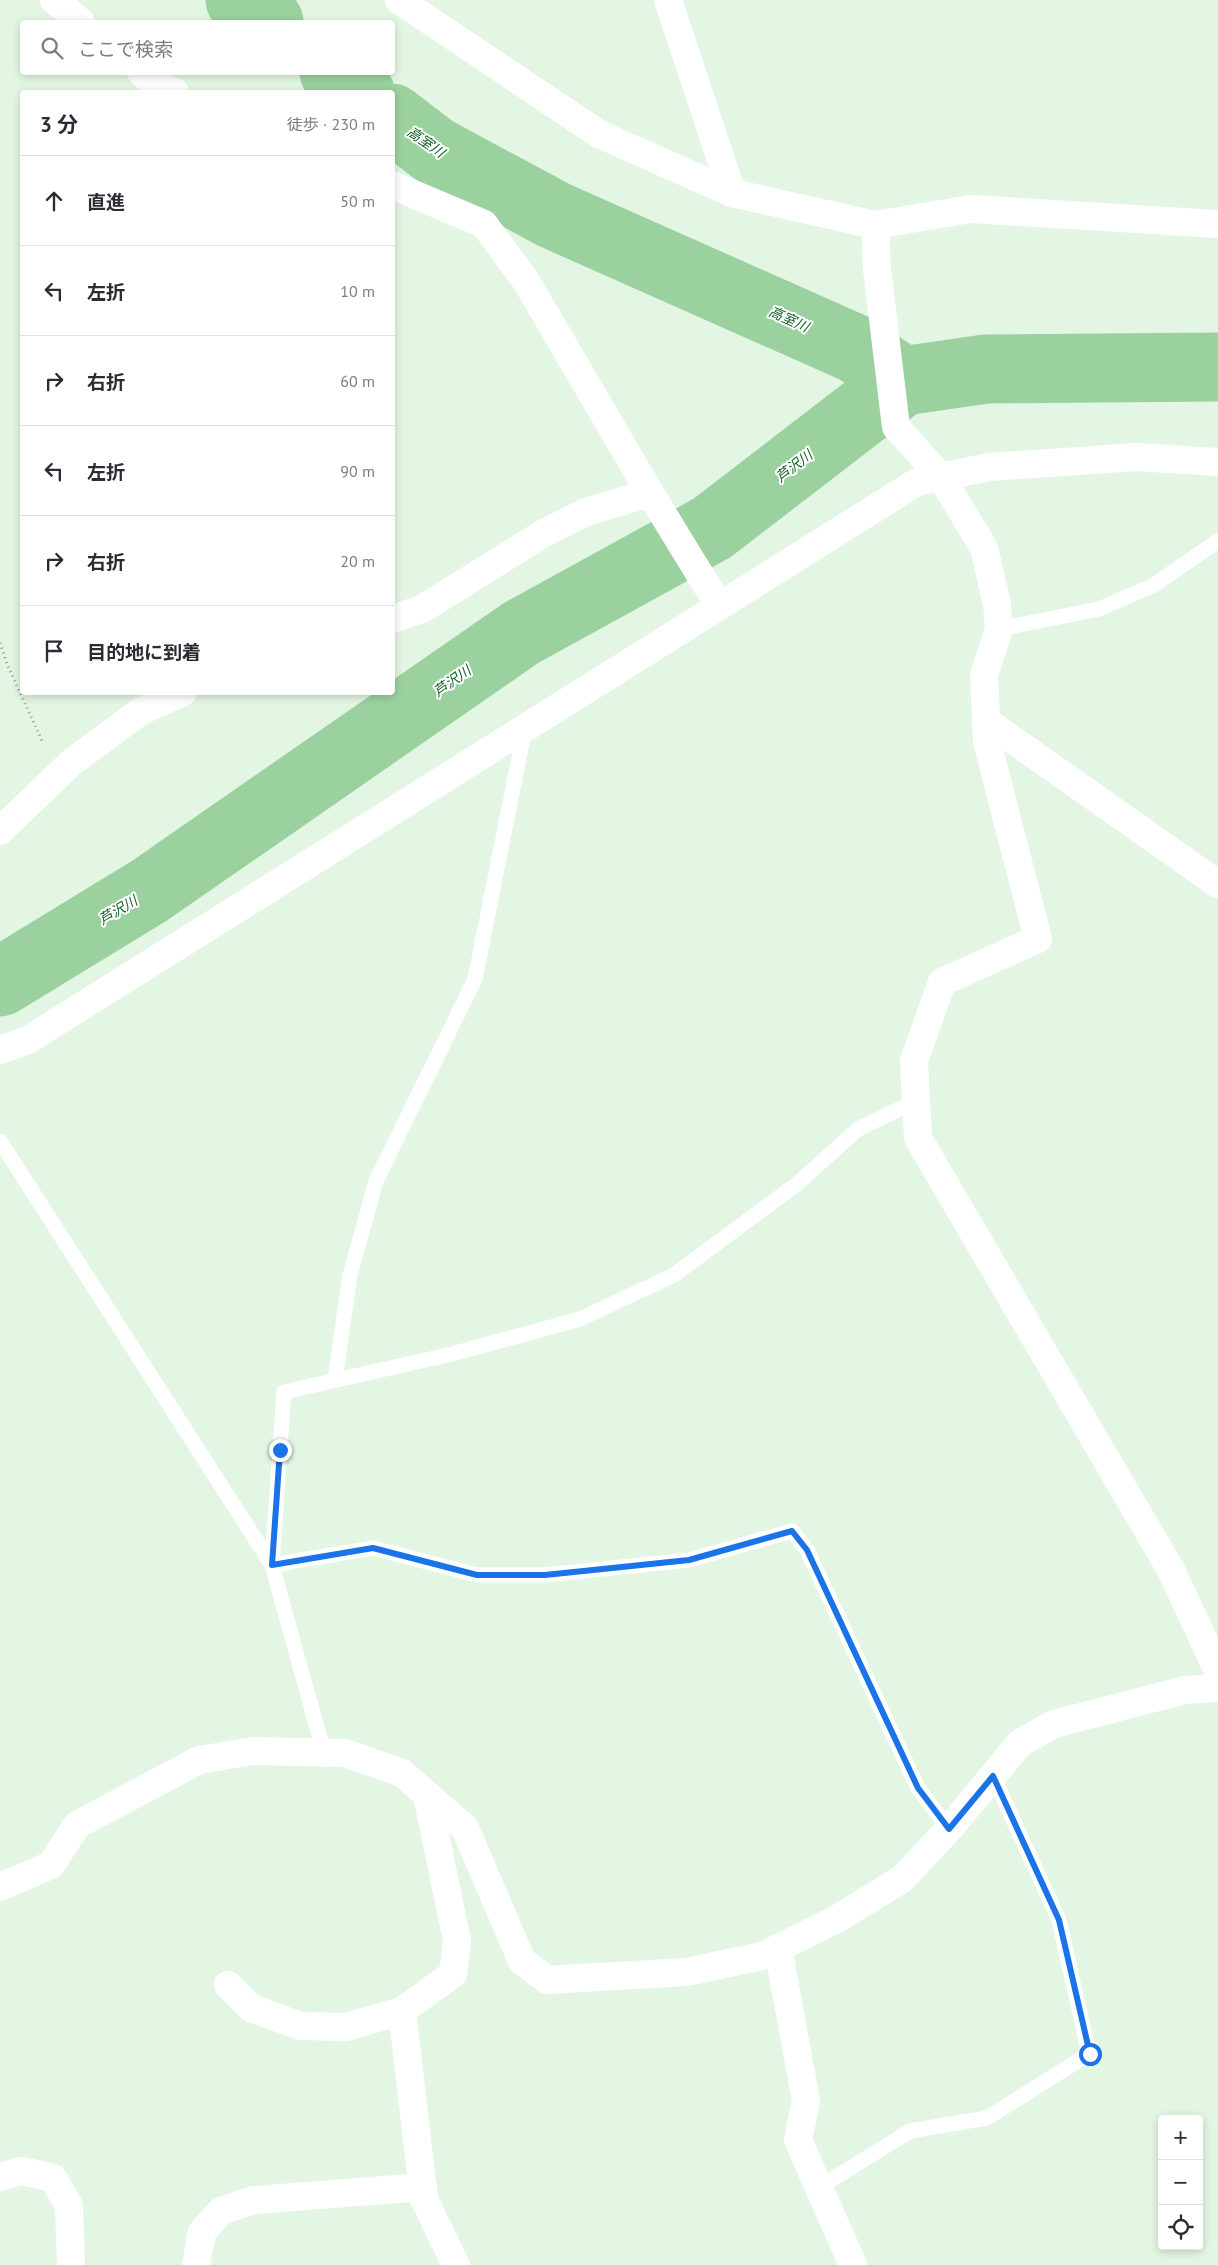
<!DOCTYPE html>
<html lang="ja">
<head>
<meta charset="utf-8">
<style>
  body { margin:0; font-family:"PT Sans","Noto Sans JP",sans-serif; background:#f2f2f3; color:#2b2b33 }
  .controls { position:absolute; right:15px; bottom:15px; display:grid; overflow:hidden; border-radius:5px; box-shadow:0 2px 8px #0003 }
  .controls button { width:45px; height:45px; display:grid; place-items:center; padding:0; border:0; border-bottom:1px solid #e1e1e2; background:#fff; color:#2b2b33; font:25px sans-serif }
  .stop { position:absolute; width:15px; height:15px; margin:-11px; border:4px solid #1a73e8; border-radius:50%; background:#fff }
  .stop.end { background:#1a73e8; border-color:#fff; box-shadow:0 1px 5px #0008 }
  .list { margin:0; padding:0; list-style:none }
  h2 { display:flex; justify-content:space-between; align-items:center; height:65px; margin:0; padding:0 20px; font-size:21px }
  h2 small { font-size:16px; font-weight:400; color:#7c7c81 }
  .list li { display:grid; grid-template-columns:32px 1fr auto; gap:15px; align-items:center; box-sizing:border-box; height:90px; padding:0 20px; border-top:1px solid #e1e1e2 }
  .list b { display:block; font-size:19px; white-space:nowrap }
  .list em { font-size:16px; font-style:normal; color:#7c7c81 }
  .icon { flex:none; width:28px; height:28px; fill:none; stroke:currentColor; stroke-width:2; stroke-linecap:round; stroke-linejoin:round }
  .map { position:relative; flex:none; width:1218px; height:2265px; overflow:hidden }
  .search { position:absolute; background:#fff; box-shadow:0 2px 8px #0003; left:20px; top:20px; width:375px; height:55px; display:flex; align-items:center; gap:12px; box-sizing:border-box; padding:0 18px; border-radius:5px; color:#7c7c81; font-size:19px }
  .panel { position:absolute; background:#fff; box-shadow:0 2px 8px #0003; left:20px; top:90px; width:375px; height:605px; border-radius:5px }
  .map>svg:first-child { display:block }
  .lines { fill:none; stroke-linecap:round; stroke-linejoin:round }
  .river { stroke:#9bd19f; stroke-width:69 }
  .path { stroke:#92a093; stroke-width:3; stroke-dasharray:1 4; stroke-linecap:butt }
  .service { stroke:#fff; stroke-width:15 }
  .minor { stroke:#fff; stroke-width:28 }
  .route { stroke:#1a73e8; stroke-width:6 }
  .labels { text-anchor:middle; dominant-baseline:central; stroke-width:4; stroke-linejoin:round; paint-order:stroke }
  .water-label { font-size:14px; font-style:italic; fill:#126024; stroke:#fff }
</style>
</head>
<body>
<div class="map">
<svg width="1218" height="2265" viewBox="0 0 1218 2265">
  <rect width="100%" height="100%" fill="#e3f6e4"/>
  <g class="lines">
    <g class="river">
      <polyline points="240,0 269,22"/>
      <polyline points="334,72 360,92"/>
      <polyline points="392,118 435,151 554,215 856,349 903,381 986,369 1218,367"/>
      <polyline points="0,982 149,891 521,633 712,528 903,381"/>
    </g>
    <polyline class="path" points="0,643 7,664 43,743"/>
    <g class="service">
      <polyline points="999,629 1099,609 1154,585 1218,541"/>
      <polyline points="916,1101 858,1129 797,1184 674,1275 580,1319 452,1354 284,1392 272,1565 373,1548 477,1575 545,1575 689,1560 792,1531 807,1550 918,1788 949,1829"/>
      <polyline points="0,1141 272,1565 324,1753"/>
      <polyline points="335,1380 350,1275 376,1181 475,979 525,728"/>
      <polyline points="820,2187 910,2131 987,2118 1089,2054 1059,1920 993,1776"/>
    </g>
    <g class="minor">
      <polyline points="54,0 81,22"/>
      <polyline points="399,0 599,134 732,193 875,225 971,209 1218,224"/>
      <polyline points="668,0 732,193"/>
      <polyline points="141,72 154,84 175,92"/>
      <polyline points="392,185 484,224 526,281 650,493 707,586 721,605"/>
      <polyline points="875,225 877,269 896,427 941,477 984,548 997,604 999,629 984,675 987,742 1038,939 942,982 914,1061 918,1138 1171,1570 1218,1671"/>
      <polyline points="392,619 422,609 544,533 586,512 650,493"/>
      <polyline points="986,721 1218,884"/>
      <polyline points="0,831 72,762 141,711 183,692"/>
      <polyline points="0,1050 28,1040 917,482 989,467 1136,457 1218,462"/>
      <polyline points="427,1795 457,1941 453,1974 402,2011 424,2199 456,2265"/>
      <polyline points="0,1887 51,1865 77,1825 199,1760 254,1751 345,1753 402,1773 465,1828 522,1961 547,1980 686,1972 762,1956 837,1919 902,1879 949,1829 1020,1743 1054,1724 1185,1690 1218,1688"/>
      <polyline points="778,1948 806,2101 798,2140 853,2265"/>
      <polyline points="228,1985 251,2008 300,2026 346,2027 402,2011"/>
      <polyline points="0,2177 22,2171 53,2178 69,2206 71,2265"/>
      <polyline points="196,2265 202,2232 221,2211 254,2200 423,2187"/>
    </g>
  </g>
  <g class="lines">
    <polyline class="route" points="280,1450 272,1565 373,1548 477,1575 545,1575 689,1560 792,1531 807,1550 918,1788 949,1829 993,1776 1059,1920 1090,2054"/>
  </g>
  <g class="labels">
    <g class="water-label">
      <text transform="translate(426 142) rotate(35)">高室川</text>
      <text transform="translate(789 319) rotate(24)">高室川</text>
      <text transform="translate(794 466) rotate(-38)">芦沢川</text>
      <text transform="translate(452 681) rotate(-35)">芦沢川</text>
      <text transform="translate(118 910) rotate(-31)">芦沢川</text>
    </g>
  </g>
</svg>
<div class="controls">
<button>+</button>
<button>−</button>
<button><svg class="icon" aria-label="locate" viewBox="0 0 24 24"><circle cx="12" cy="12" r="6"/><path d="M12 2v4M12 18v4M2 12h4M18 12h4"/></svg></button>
</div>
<div class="stop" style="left:1090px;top:2054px"></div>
<div class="stop end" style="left:280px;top:1450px"></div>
<div class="search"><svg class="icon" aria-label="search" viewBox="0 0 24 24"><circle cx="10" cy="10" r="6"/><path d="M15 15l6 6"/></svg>ここで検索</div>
<section class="panel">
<h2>3 分<small>徒歩 · 230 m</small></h2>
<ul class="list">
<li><svg class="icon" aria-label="ahead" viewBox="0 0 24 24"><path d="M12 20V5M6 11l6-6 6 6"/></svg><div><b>直進</b></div><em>50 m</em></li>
<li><svg class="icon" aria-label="left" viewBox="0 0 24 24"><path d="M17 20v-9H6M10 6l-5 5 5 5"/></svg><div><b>左折</b></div><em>10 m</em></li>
<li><svg class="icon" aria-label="right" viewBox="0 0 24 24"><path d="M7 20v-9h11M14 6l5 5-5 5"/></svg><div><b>右折</b></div><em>60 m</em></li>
<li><svg class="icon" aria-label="left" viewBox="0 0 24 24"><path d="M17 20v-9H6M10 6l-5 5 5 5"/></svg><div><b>左折</b></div><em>90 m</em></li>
<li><svg class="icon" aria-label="right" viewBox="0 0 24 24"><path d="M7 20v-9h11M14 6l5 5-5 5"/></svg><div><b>右折</b></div><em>20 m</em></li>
<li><svg class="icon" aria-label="arrive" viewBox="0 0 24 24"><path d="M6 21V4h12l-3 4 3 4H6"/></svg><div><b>目的地に到着</b></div></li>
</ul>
</section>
</div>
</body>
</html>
